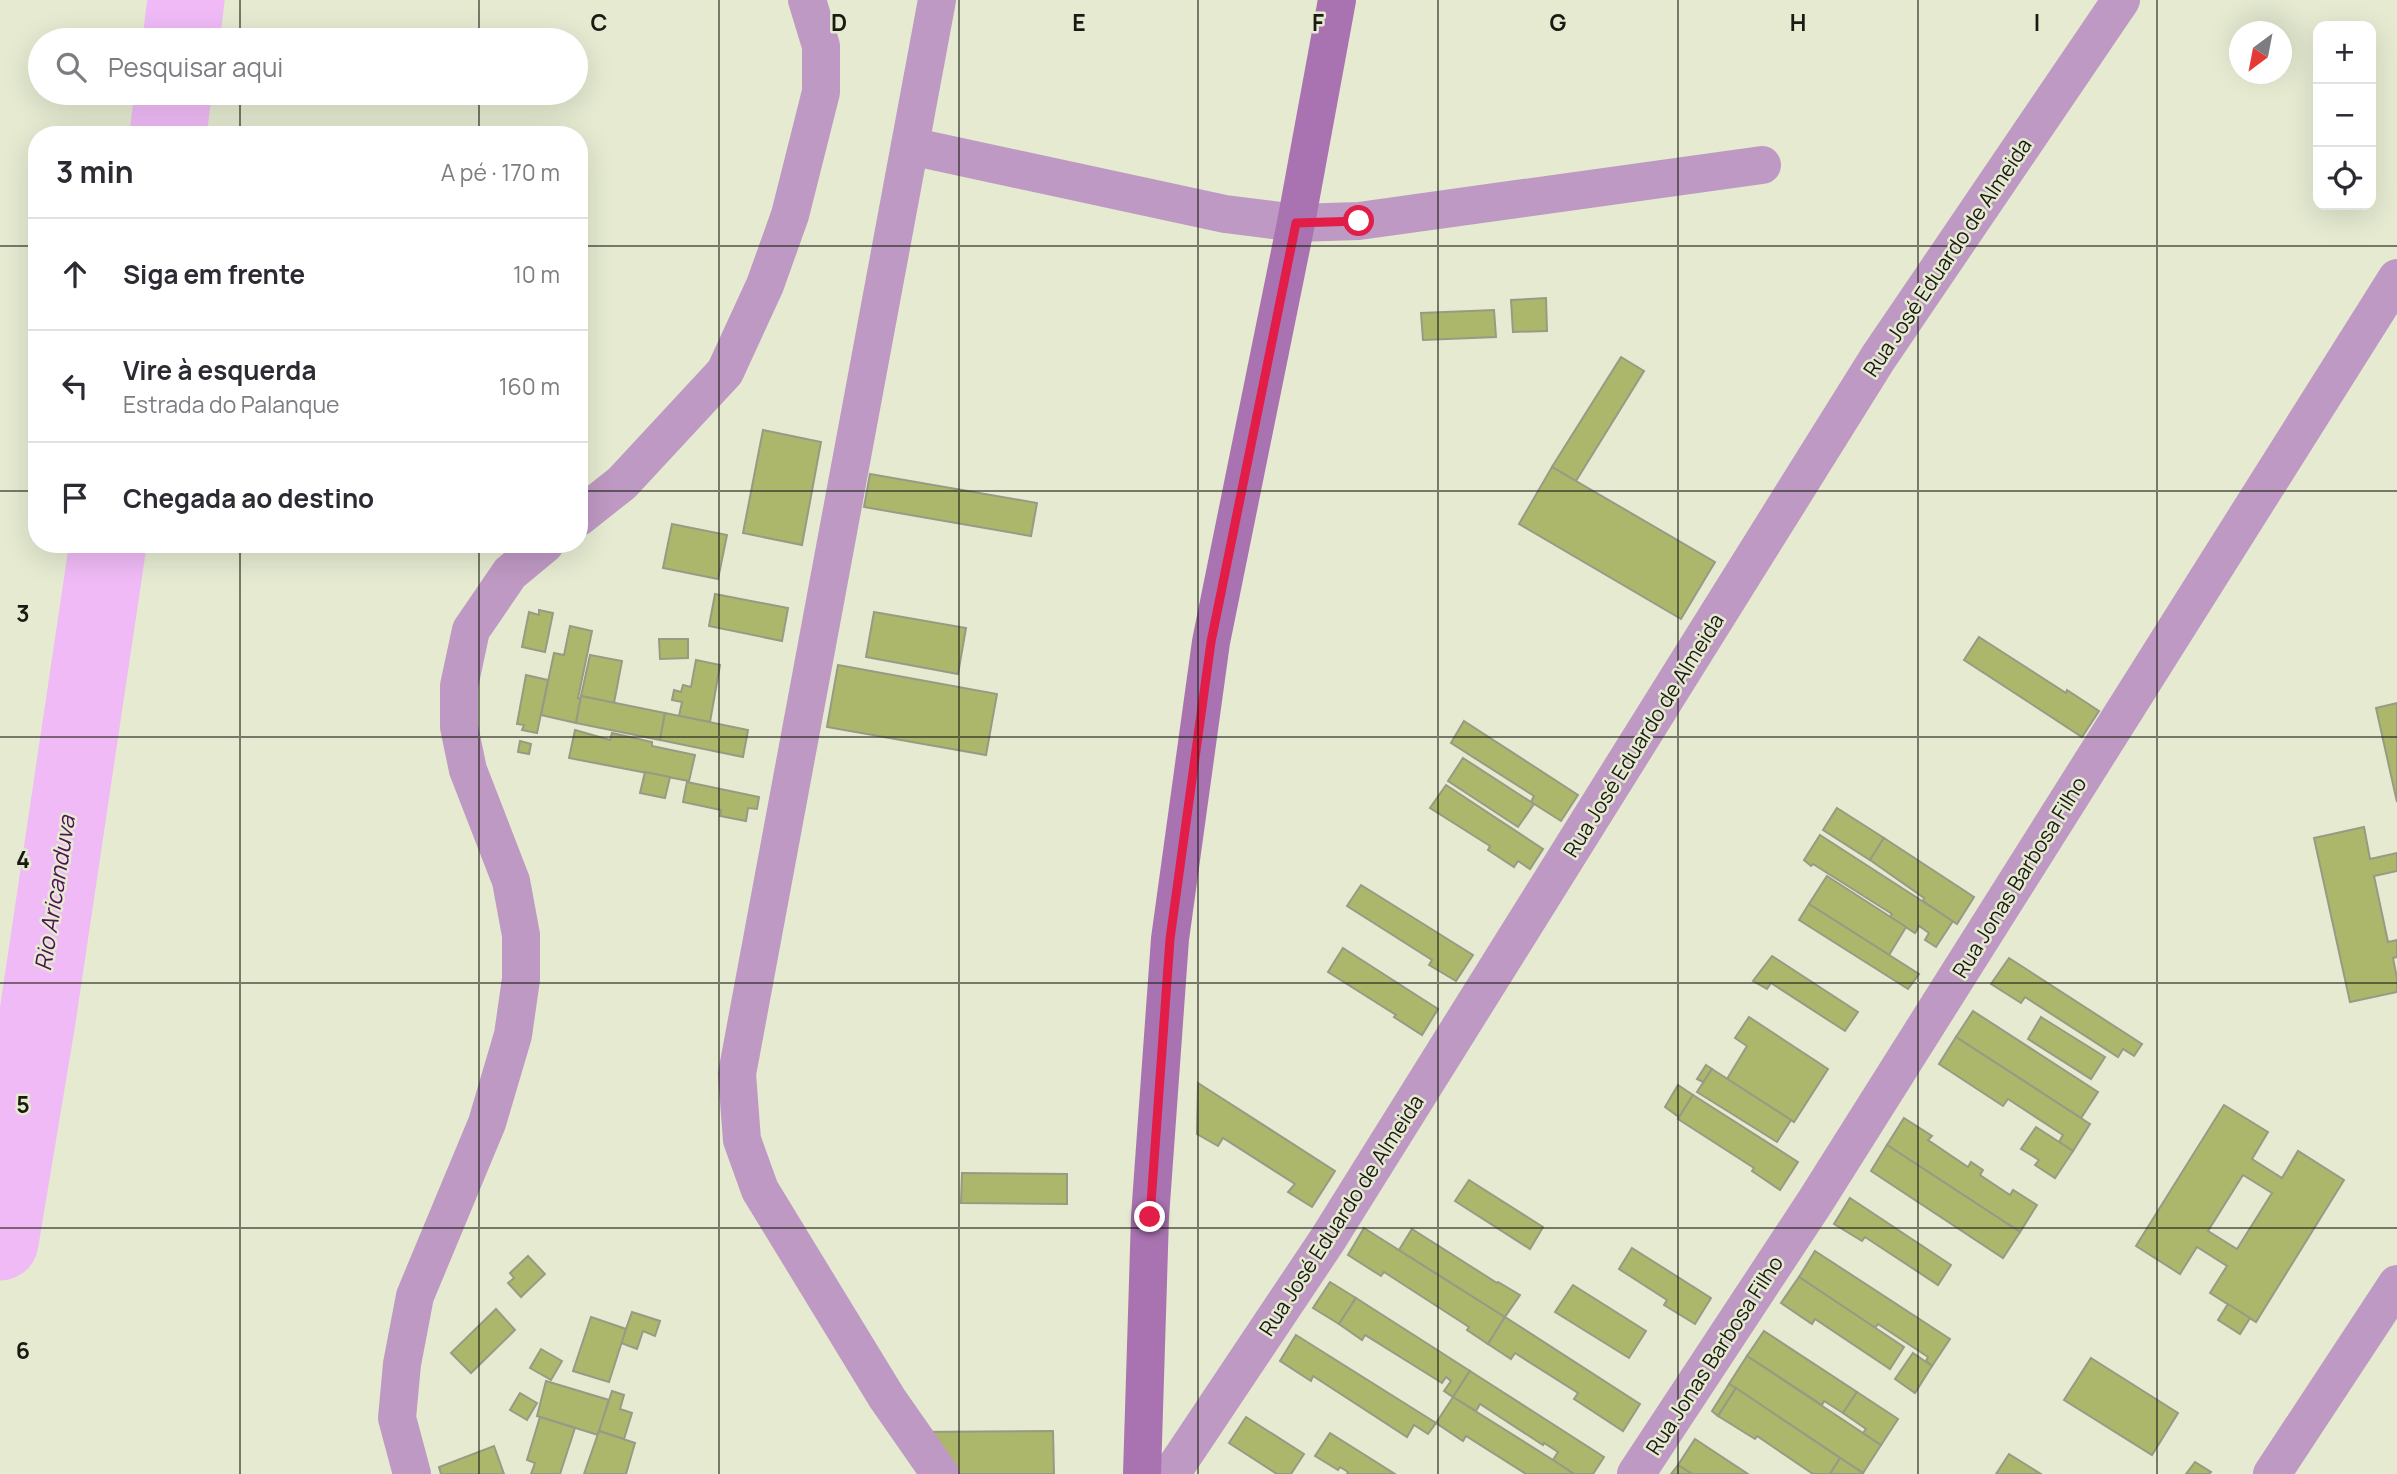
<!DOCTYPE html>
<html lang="pt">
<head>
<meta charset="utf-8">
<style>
  body { margin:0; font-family:Manrope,sans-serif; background:#f2f2f3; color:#2b2b33 }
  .controls { position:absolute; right:21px; top:21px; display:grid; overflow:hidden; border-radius:14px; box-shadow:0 7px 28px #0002 }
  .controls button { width:63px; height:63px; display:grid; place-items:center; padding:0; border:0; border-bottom:2px solid #e1e1e2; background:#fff; color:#2b2b33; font:35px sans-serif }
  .compass { position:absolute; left:2229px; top:21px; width:63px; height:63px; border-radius:50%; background:#fff; box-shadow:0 7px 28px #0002; rotate:212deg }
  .stop { position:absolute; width:21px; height:21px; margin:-16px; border:5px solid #e11d48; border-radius:50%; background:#fff }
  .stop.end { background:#e11d48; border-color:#fff; box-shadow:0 2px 7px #0008 }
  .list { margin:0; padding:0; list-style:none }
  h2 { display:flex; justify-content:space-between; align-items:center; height:91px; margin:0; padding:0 28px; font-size:30px }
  h2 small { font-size:23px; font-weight:400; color:#7c7c81 }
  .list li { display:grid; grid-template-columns:46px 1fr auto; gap:21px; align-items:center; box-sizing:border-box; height:112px; padding:0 28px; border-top:2px solid #e1e1e2 }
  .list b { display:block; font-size:26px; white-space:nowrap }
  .list p { margin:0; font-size:23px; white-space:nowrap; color:#7c7c81 }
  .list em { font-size:23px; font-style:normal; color:#7c7c81 }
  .icon { flex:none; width:38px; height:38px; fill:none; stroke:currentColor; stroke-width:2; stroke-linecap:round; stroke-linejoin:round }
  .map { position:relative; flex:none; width:2397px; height:1474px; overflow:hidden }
  .search { position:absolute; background:#fff; box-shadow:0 7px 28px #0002; left:28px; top:28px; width:560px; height:77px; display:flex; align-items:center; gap:18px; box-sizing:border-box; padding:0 24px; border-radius:38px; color:#7c7c81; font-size:26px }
  .panel { position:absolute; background:#fff; box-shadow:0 7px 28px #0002; left:28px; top:126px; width:560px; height:427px; border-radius:28px }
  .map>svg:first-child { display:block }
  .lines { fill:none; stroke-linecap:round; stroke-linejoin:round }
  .river { stroke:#efbaf6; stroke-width:77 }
  .building { fill:#acb76b; stroke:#979b84; stroke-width:2; fill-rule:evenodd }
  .street { stroke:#be99c3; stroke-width:38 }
  .secondary { stroke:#a972b0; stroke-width:38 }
  .route { stroke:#e11d48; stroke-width:9 }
  .grid { fill:none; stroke:#191b12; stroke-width:2; stroke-opacity:0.55 }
  .labels { text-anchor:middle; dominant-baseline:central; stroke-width:5; stroke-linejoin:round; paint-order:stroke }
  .street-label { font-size:21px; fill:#191b12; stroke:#e5ead1 }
  .water-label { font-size:23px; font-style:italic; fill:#501159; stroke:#e5ead1 }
  .grid-label { font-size:23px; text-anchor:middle; font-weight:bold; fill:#191b12; stroke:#e5ead1; stroke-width:5; stroke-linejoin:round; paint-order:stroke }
</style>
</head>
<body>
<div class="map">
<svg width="2397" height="1474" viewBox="0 0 2397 1474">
  <rect width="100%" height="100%" fill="#e5ead1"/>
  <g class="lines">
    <g class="river">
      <polyline points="181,40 186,0"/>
      <polyline points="168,135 173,93"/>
      <polyline points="0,1242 37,1020 108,544"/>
    </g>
  </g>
  <g class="building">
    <polygon points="1546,298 1547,331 1513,332 1511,300"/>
    <polygon points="1494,310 1496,337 1423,340 1421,313"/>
    <polygon points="1621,357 1644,371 1576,481 1552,467"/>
    <polygon points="763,430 821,442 802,545 743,533"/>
    <polygon points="1552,467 1715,562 1681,619 1519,524"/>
    <polygon points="870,474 1037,503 1031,536 864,507"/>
    <polygon points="672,524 727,535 718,579 663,568"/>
    <polygon points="715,594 788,608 782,641 709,626"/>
    <polygon points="539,610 553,613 545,652 522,647 529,612 539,615"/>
    <polygon points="874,612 966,628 958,674 866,657"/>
    <polygon points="570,626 592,631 578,698 581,699 576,723 541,715 554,653 564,655"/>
    <polygon points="1979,637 2066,693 2067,690 2099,711 2082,737 1964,660"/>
    <polygon points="659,639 688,639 688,658 660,659"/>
    <polygon points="590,655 622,661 614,703 581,696"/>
    <polygon points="696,660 720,665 710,722 679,716 682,702 672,700 674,690 681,692 683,685 691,687"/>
    <polygon points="838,665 997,694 986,755 827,727"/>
    <polygon points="526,675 548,680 537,733 522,730 524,725 517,724"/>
    <polygon points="581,696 665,713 660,740 576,723"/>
    <polygon points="2397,703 2397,802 2376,708"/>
    <polygon points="665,713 748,730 743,757 660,740"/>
    <polygon points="1464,721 1578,795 1561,821 1531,802 1534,796 1451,743"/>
    <polygon points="575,730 610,740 612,733 652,742 652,746 695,755 689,781 569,758"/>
    <polygon points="520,741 531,744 529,754 518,752"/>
    <polygon points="1463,758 1534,804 1518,827 1448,781"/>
    <polygon points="645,772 670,777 665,798 640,793"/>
    <polygon points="687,782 759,797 757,809 748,808 746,821 720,816 721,810 683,802"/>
    <polygon points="1446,785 1543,849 1530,869 1518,861 1514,867 1488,850 1490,846 1430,808"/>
    <polygon points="1837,808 1884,838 1870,860 1823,830"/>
    <polygon points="2364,827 2370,859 2397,853 2397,871 2374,876 2388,942 2397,940 2397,957 2393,958 2397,978 2397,992 2350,1002 2314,838"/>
    <polygon points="1820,835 1953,921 1936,947 1925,940 1929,933 1919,926 1915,933 1890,917 1892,914 1813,864 1811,866 1804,860"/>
    <polygon points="1884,838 1974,897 1957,924 1923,901 1924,898 1870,860"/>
    <polygon points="1827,876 1906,927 1889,955 1809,904"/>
    <polygon points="1361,885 1473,955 1456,981 1429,965 1432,960 1347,906"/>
    <polygon points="1809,904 1919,974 1908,989 1799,920"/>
    <polygon points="1343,948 1438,1009 1422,1035 1394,1017 1396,1015 1328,972"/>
    <polygon points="1772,956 1858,1012 1845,1031 1771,983 1767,989 1753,981"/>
    <polygon points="2009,958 2142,1044 2134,1056 2123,1049 2118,1057 2025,997 2021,1003 1991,984"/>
    <polygon points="1973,1011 2098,1092 2081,1118 1956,1037"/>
    <polygon points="1749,1017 1828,1069 1794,1122 1727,1079 1747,1046 1735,1038"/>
    <polygon points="2041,1017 2105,1057 2091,1079 2028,1039"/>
    <polygon points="1956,1037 2090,1124 2073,1151 2059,1142 2063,1135 2008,1099 2003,1106 1939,1064"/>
    <polygon points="1706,1065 1712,1069 1703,1082 1697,1079"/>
    <polygon points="1712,1069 1791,1120 1777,1142 1697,1092"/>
    <polygon points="1198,1083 1335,1171 1312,1207 1288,1192 1295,1184 1223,1138 1218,1146 1197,1134"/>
    <polygon points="1678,1085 1693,1095 1679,1117 1665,1107"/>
    <polygon points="1693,1095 1798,1162 1780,1190 1752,1171 1754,1168 1678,1119"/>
    <path d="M2224,1105l44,27 -16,27 30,19 16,-27 46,29 -88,142 -46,-29 17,-27 -30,-19 -17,27 -44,-28zM2243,1175l29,18 -35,56 -29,-18z"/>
    <polygon points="1904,1118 1932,1136 1928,1140 1968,1167 1971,1162 1983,1170 1980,1175 2010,1195 2013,1190 2037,1205 2020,1232 1887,1145"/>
    <polygon points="2036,1127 2073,1151 2055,1178 2035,1165 2039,1160 2021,1149"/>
    <polygon points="1887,1145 2020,1232 2003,1258 1871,1171"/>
    <polygon points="962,1173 1067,1174 1067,1204 961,1203"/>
    <polygon points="1469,1180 1543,1227 1530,1249 1455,1201"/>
    <polygon points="1850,1198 1951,1265 1938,1285 1865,1237 1862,1241 1834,1224"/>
    <polygon points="1364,1228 1505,1317 1488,1344 1467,1330 1469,1327 1384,1272 1381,1276 1348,1255"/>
    <polygon points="1412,1229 1497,1283 1498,1282 1520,1295 1505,1317 1399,1250"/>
    <polygon points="1632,1248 1711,1298 1695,1324 1664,1305 1667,1300 1619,1269"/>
    <polygon points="1815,1251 1950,1339 1932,1366 1926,1361 1928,1357 1878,1324 1875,1328 1799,1277"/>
    <polygon points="528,1256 545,1274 521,1297 508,1283 514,1278 510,1273"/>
    <polygon points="1799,1277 1904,1347 1890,1369 1815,1319 1812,1324 1781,1303"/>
    <polygon points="1330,1282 1356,1298 1339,1324 1313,1308"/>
    <polygon points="1573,1285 1646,1331 1629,1358 1555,1312"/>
    <polygon points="1356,1298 1470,1371 1453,1397 1444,1391 1451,1381 1446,1377 1442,1383 1365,1335 1362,1340 1339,1324"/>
    <polygon points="2228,1304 2250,1318 2240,1334 2218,1320"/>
    <polygon points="496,1309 515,1330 471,1373 451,1353"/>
    <polygon points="632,1312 660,1321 655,1336 643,1331 637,1349 621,1343"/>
    <polygon points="591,1317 626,1329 609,1382 573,1371"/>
    <polygon points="1505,1317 1640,1404 1623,1431 1574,1399 1578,1393 1515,1353 1511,1359 1488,1344"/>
    <polygon points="1764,1331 1857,1392 1843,1413 1824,1401 1822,1405 1747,1356"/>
    <polygon points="1296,1335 1436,1423 1428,1434 1414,1425 1407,1437 1313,1376 1311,1381 1280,1361"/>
    <polygon points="541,1349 562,1361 551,1380 530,1368"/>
    <polygon points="1913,1353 1932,1366 1915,1393 1895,1379"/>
    <polygon points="1747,1356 1881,1445 1863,1473 1729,1384"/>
    <polygon points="2091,1358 2178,1413 2152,1455 2064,1400"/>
    <polygon points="1470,1371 1604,1457 1593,1474 1574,1474 1553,1460 1558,1452 1544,1443 1543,1445 1480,1404 1476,1411 1453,1397"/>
    <polygon points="546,1381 609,1400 598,1435 537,1416"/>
    <polygon points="1729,1384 1736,1388 1718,1416 1712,1411"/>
    <polygon points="1736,1388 1840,1458 1830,1474 1813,1474 1757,1436 1755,1439 1718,1416"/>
    <polygon points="612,1391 624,1395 620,1409 632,1413 624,1439 599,1431"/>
    <polygon points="1857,1392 1898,1419 1881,1445 1863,1433 1866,1429 1843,1413"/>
    <polygon points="520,1393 537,1403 527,1420 510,1410"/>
    <polygon points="1453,1397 1553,1460 1574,1474 1526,1474 1466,1436 1463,1441 1436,1423"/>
    <polygon points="540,1417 575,1428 560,1474 531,1474 535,1463 527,1460"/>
    <polygon points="1246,1417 1304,1454 1291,1474 1277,1474 1229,1443"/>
    <polygon points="599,1431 635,1443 626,1474 584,1474"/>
    <polygon points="1053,1431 1054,1474 947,1474 914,1432"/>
    <polygon points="1330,1433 1395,1474 1347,1474 1348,1472 1340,1467 1338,1470 1315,1456"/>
    <polygon points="1695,1439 1748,1474 1692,1474 1678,1465"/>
    <polygon points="494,1446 504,1474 441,1474 439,1467"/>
    <polygon points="2009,1454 2041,1474 1996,1474"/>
    <polygon points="1840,1458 1863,1473 1862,1474 1830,1474"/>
    <polygon points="2195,1462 2211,1472 2209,1474 2186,1474"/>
    <polygon points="1678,1465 1692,1474 1671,1474"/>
  </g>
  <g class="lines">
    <g class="street">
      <polyline points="937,0 737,1074 742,1140 760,1190 887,1398 940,1474"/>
      <polyline points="910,146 1225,214 1296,223 1359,221 1762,165"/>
      <polyline points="579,517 622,483 725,372 765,285 790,215 821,92 821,46 807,0"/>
      <polyline points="412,1474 397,1418 402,1364 415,1296 487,1123 513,1035 521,979 521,935 511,881 468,770 459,727 459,686 471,630 510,573 545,544"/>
      <polyline points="1171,1474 1328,1239 1878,358 2121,0"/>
      <polyline points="1636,1474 1815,1202 2397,278"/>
      <polyline points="2272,1474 2397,1284"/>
    </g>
    <polyline class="secondary" points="1142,1474 1150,1217 1170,939 1211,642 1296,223 1337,0"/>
  </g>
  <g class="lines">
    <polyline class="route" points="1150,1217 1170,939 1211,642 1296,223 1359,221"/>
  </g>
  <path class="grid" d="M240,0v40M479,0v40M719,0v1474M959,0v1474M1198,0v1474M1438,0v1474M1678,0v1474M1918,0v1474M2157,0v1474M240,93v42M479,93v42M0,246h37M579,246h1818M0,491h37M579,491h1818M240,544v930M479,544v930M0,737h2397M0,983h2397M0,1228h2397"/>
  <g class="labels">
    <g class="street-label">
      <text transform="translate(1947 257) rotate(-56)">Rua José Eduardo de Almeida</text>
      <text transform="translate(1643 735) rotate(-58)">Rua José Eduardo de Almeida</text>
      <text transform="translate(2019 877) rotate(-58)">Rua Jonas Barbosa Filho</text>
      <text transform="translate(1341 1215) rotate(-57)">Rua José Eduardo de Almeida</text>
      <text transform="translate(1714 1355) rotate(-57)">Rua Jonas Barbosa Filho</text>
    </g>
    <g class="water-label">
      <text transform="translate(54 893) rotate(-81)">Rio Aricanduva</text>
    </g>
  </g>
  <g class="grid-label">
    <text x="599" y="31">C</text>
    <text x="839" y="31">D</text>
    <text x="1079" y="31">E</text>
    <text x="1318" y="31">F</text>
    <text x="1558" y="31">G</text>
    <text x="1798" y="31">H</text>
    <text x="2037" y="31">I</text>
    <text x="23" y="622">3</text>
    <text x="23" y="868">4</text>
    <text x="23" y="1113">5</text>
    <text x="23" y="1359">6</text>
  </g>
</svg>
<div class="controls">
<button>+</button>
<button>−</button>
<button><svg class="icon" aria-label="locate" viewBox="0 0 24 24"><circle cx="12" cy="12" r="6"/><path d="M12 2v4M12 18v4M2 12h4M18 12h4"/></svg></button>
</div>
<svg class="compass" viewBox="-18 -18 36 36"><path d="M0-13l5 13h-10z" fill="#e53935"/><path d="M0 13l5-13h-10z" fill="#7c7c81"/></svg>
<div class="stop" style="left:1359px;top:221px"></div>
<div class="stop end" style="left:1150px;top:1217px"></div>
<div class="search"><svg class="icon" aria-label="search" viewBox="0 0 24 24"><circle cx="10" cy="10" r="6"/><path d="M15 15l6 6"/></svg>Pesquisar aqui</div>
<section class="panel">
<h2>3 min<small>A pé · 170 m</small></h2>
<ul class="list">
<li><svg class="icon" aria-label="ahead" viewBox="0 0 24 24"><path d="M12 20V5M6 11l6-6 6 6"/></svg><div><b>Siga em frente</b></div><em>10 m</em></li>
<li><svg class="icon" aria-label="left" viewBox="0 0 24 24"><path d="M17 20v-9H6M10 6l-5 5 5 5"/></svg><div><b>Vire à esquerda</b><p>Estrada do Palanque</p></div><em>160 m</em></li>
<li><svg class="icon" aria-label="arrive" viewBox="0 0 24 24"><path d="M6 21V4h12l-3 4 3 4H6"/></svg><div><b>Chegada ao destino</b></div></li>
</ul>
</section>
</div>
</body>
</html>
